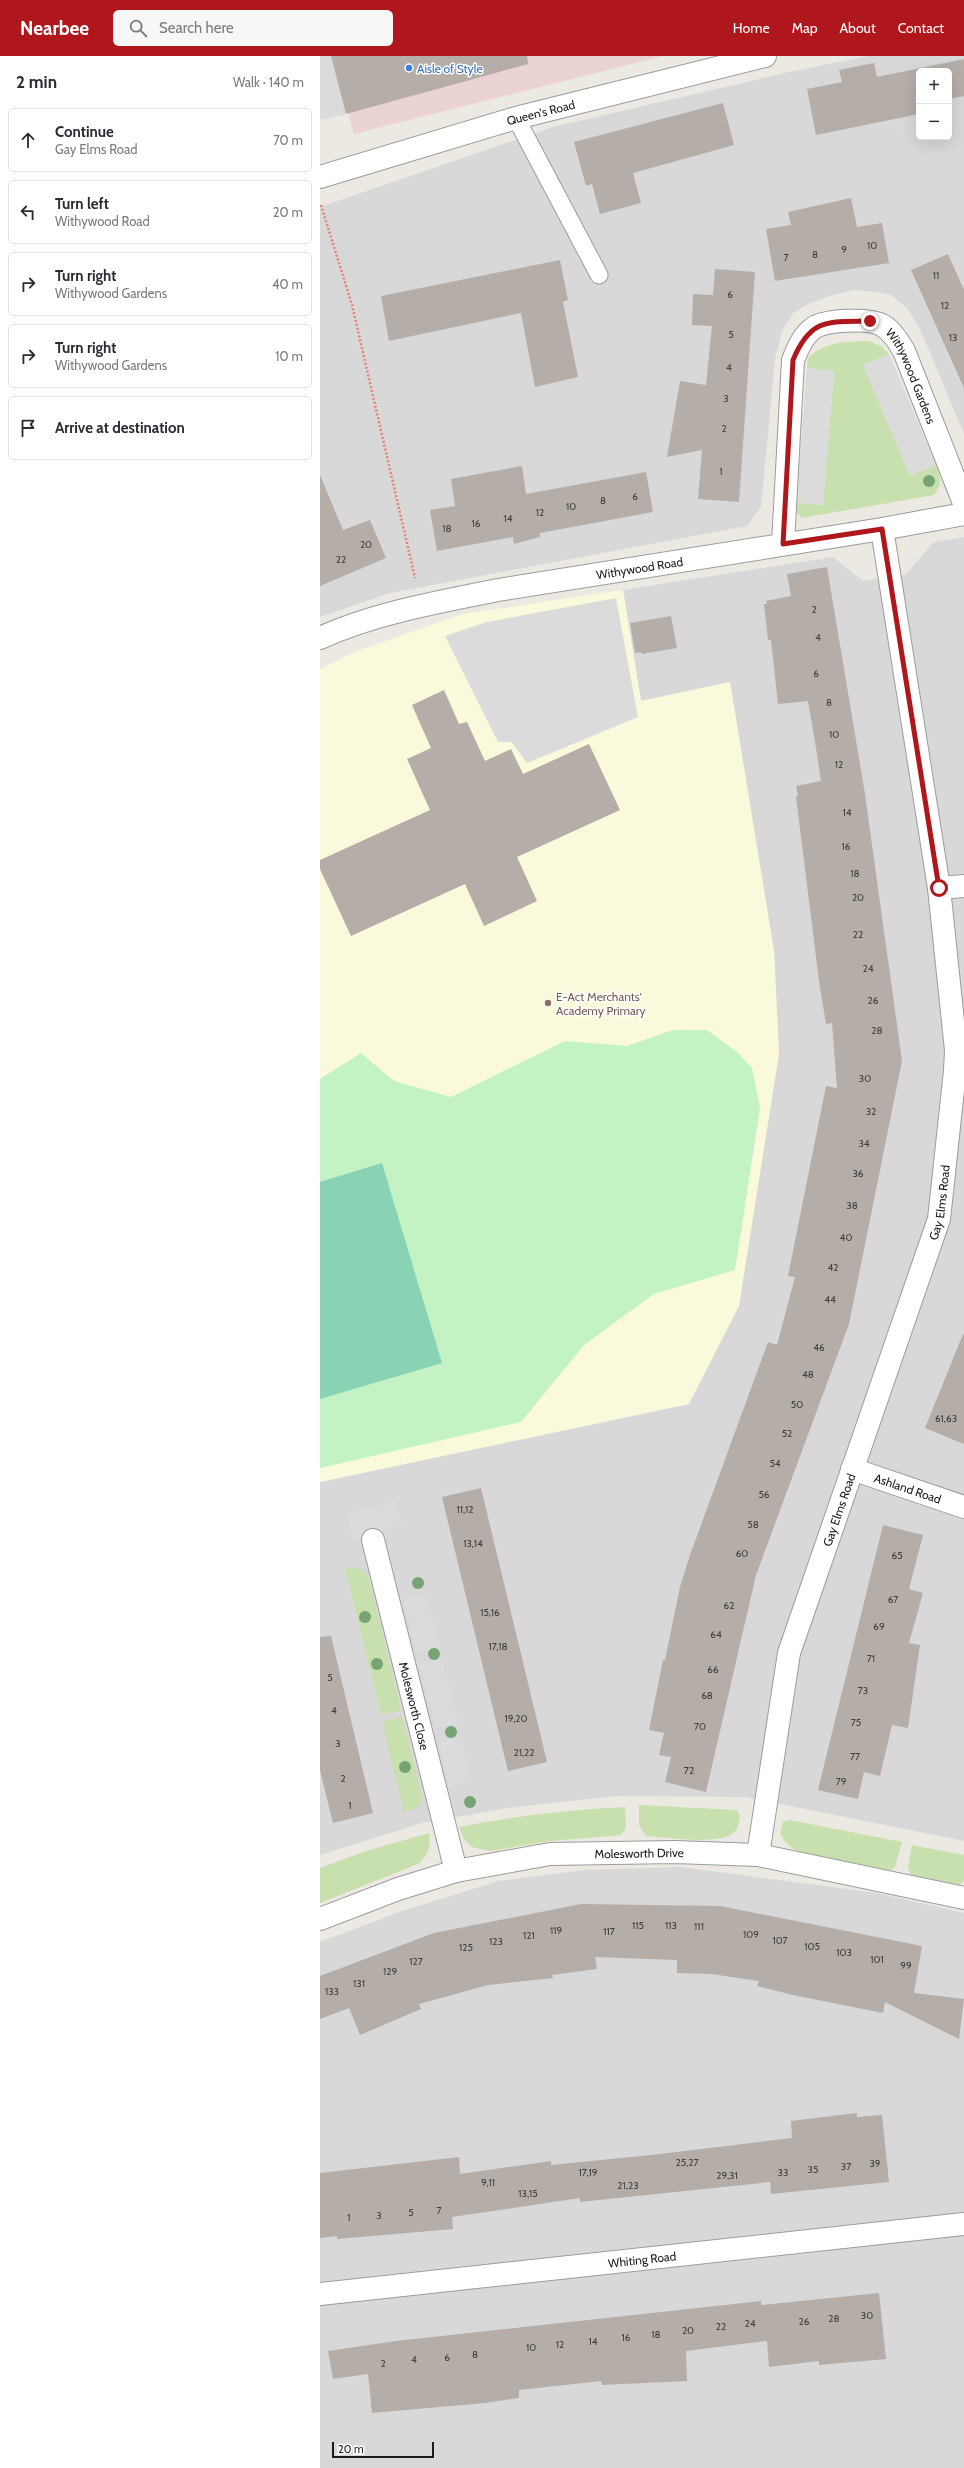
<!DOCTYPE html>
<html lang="en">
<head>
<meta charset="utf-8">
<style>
  body { margin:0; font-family:Cabin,sans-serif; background:#f7f7f7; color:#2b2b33 }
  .controls { position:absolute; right:12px; top:12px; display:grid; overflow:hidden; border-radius:6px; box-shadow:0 4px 16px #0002 }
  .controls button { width:36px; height:36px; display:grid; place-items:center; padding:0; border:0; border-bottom:1px solid #e1e1e2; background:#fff; color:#2b2b33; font:20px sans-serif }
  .scale { position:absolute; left:12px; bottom:10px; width:102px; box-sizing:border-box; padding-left:4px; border:2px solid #1b1b1b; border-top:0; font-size:11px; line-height:14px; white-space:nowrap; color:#1b1b1b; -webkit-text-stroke:3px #fff; paint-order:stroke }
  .stop { position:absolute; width:12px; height:12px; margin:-9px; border:3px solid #af171c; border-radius:50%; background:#fff }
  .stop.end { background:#af171c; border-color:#fff; box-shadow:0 1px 4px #0008 }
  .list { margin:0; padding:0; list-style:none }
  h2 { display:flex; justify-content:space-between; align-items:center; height:52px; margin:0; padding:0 16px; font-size:17px }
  h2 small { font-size:13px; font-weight:400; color:#7c7c81 }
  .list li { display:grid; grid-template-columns:26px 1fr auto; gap:12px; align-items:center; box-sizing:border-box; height:64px; margin:0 8px 8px; padding:0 8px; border:1px solid #e1e1e2; border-radius:6px }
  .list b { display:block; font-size:15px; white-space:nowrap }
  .list p { margin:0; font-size:13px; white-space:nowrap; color:#7c7c81 }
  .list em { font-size:13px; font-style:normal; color:#7c7c81 }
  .icon { flex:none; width:22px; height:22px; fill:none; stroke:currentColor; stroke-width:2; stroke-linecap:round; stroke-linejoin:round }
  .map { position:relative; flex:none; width:644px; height:2412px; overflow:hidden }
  header { display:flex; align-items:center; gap:24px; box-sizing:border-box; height:56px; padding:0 20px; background:#af171c; color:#fff }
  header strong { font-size:19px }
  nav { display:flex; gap:22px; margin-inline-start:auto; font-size:14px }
  .search { width:280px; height:36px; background:#f7f7f7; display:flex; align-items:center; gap:10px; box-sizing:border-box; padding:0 14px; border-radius:6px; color:#7c7c81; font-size:15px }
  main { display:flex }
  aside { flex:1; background:#fff }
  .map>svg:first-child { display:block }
  .residential { fill:#d9d8d8; fill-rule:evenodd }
  .commercial { fill:#ebd3d3 }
  .education { fill:#faf9dc }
  .grass { fill:#c8e0ad }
  .park { fill:#c3f2c5 }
  .pitch { fill:#89d2b3 }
  .parking { fill:#dbdbdb }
  .building { fill:#b4ada8 }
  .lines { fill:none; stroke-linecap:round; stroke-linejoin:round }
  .service-casing { stroke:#9c9c9c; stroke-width:19 }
  .minor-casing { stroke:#9c9c9c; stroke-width:24 }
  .path { stroke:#e87f77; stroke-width:2.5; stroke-dasharray:2 2; stroke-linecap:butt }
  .service { stroke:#fff; stroke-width:17 }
  .minor { stroke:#fff; stroke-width:22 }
  .tree { fill:#77a375 }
  .route { stroke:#af171c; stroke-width:5 }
  .shop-dot { fill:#3f7fe0; stroke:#fff; stroke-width:1.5 }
  .education-dot { fill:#8d6e63; stroke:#fff; stroke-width:1.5 }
  .labels { text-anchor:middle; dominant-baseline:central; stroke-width:3; stroke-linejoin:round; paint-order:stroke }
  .number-label { font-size:10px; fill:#41403e }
  .shop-label { font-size:12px; fill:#366cbe; stroke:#fff; text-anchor:start }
  .street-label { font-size:12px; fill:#1b1b1b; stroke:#fff }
  .education-label { font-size:12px; fill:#785e54; stroke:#fff; text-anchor:start }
</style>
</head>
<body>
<header>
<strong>Nearbee</strong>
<div class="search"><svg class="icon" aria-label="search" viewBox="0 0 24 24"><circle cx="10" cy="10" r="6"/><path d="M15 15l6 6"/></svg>Search here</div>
<nav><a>Home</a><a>Map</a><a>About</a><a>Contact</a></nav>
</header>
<main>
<aside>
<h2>2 min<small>Walk · 140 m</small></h2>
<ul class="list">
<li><svg class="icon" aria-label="ahead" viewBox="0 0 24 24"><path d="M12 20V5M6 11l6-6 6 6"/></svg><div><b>Continue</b><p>Gay Elms Road</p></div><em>70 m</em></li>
<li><svg class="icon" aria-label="left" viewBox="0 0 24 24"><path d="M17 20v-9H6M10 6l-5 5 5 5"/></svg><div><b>Turn left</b><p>Withywood Road</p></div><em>20 m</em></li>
<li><svg class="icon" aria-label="right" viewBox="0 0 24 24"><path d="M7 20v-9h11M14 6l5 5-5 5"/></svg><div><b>Turn right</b><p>Withywood Gardens</p></div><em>40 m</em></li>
<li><svg class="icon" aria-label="right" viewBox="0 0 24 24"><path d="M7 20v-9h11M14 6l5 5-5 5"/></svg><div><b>Turn right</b><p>Withywood Gardens</p></div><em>10 m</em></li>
<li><svg class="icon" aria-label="arrive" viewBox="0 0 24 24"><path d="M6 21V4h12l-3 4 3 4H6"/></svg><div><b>Arrive at destination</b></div></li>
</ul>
</aside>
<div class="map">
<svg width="644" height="2412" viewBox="0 0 644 2412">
  <rect width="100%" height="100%" fill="#ece8e2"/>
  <g class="residential">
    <path d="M548,0h96v378l-44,-105 -13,-21 -16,-13 -14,-3 -23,-2 -24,6 -20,7 -17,10 -11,18 -7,28 -14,148 -14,19 -357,67 -70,24v-410l233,-80 232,-54zM599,15h30v66h-30z"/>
    <polygon points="644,481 644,1785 424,1741 297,1740 195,1751 102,1767 0,1799 0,1426 369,1348 459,998 454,895 410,626 321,645 303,534 513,501 543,525 585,519 614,486"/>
    <polygon points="361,1811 557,1837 644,1857 644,2412 0,2412 0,1886 82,1855 179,1825 265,1814"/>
  </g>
  <polygon class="commercial" points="12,0 343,0 34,78"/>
  <polygon class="education" points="303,534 321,645 410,626 454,895 459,998 419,1250 369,1348 0,1426 0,613 34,596 143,558"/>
  <g class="grass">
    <path d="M548,285l13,5 8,8 -26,11 47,110 26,-10c5,13 7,18 -2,30l-132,23 -6,-6v-9l27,2 11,-134 -27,-3 1,-10c18,-17 37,-16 60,-17z"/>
    <polygon points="37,1511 47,1519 50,1527 81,1654 61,1659 25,1512"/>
    <polygon points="82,1661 103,1744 97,1752 84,1755 62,1666"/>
    <path d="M319,1749l98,5 3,5c-1,5 -1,11 -4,15 -11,17 -71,7 -90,6l-7,-11z"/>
    <path d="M305,1751l1,21 -5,7 -10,1 -61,5 -60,10 -18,-4 -8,-8 -5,-12c55,-11 110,-17 166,-20z"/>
    <polygon points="470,1764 582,1786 575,1811 570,1815 478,1796 467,1788 460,1778 463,1766"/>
    <path d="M109,1777c2,14 -1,22 -11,31l-98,39v-35l46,-17z"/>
    <polygon points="592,1789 644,1799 644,1824 640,1829 591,1820 588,1811"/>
  </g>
  <polygon class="park" points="353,974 387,974 417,996 432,1012 440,1052 415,1214 334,1238 264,1289 201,1366 0,1412 0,1023 41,997 74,1025 131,1041 245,985 307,990"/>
  <polygon class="pitch" points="62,1107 122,1307 0,1343 0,1126"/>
  <g class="parking">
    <polygon points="0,0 11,0 26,58 0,64"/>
    <polygon points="569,298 616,409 590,420 543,309"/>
    <polygon points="487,312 514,315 503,449 476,447"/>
    <polygon points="296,542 318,661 207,707 192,686 178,686 125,580 167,566"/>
    <polygon points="75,1445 81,1469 32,1482 26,1457"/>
    <polygon points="106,1538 119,1591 96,1596 84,1543"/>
    <polygon points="122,1602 138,1667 116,1672 100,1607"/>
    <polygon points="141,1681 152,1725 129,1731 119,1686"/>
  </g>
  <g class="building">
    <polygon points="11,0 207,0 208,8 26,58"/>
    <polygon points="644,3 644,40 629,43 629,15 599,15 599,58 496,79 487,33 522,26 519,14 554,7 557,21"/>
    <polygon points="403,47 414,89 313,117 321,147 280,158 272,128 266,130 254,86"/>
    <polygon points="531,142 537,171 562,167 569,207 455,225 446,173 471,169 468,156"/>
    <polygon points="628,198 644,234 644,332 591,214"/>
    <polygon points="240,204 248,244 243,246 258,321 215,331 201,257 69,285 61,240"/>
    <polygon points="395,213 435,216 419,446 378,443 382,394 347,401 360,325 386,329 392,270 372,269 373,238 393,239"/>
    <polygon points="202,410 206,438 326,416 333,456 220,477 220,481 194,488 193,481 117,495 110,454 135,450 131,423"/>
    <polygon points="0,419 23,474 50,464 66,502 0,530"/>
    <polygon points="507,511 545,738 582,1005 529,1268 436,1519 386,1736 345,1726 351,1701 339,1699 344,1677 329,1674 343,1604 345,1604 360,1531 370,1499 448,1286 457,1289 475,1221 468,1220 506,1030 517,1032 512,967 506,968 499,925 476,741 478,740 476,730 501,725 497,698 488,645 458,648 451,584 448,584 444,548 447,548 446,545 471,540 467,518"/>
    <polygon points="351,560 357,592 322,598 321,596 315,597 310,567"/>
    <polygon points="124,634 139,668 147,666 165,705 191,693 203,718 269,688 300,754 197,801 217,845 164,870 145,828 31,880 0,813 0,804 110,754 87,703 111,692 92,649"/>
    <polygon points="643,1278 644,1278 644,1388 605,1372"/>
    <polygon points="161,1432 227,1706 188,1715 122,1441"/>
    <polygon points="563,1469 603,1479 589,1533 603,1537 589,1587 600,1589 588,1672 572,1669 560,1720 544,1716 538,1743 498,1734"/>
    <polygon points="11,1580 53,1757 13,1767 0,1714 0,1581"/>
    <polygon points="261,1848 400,1850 602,1890 594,1937 644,1943 639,1983 565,1946 563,1957 473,1939 437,1930 439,1925 391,1918 357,1917 357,1904 275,1901 277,1913 232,1919 233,1922 168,1929 132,1939 99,1948 101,1953 40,1979 29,1952 0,1963 0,1920 114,1877"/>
    <polygon points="537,2057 537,2061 562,2059 569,2126 451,2138 450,2126 260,2146 260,2142 132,2161 133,2173 17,2183 17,2180 0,2182 0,2117 139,2101 140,2118 231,2105 231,2109 331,2099 472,2082 471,2065"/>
    <polygon points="559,2237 566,2303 499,2309 499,2305 449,2311 447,2285 366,2295 367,2325 282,2329 281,2325 199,2334 199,2342 165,2347 52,2357 48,2318 13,2323 8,2295 76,2285 441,2245 441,2249"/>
  </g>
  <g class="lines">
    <defs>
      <polyline id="service" points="196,62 279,219"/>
      <g id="minor">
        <path id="s1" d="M0,121l196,-59 249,-62"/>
        <path id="s2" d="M463,488l10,-184c5,-12 10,-25 22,-33 13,-7 54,-9 67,-2 10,6 16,16 22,26l60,152"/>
        <path id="s3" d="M0,582c55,-25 119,-36 178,-48l384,-61 82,-15"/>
        <polyline points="619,832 644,830"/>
        <path id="s4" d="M532,1413l112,38"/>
        <path id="s5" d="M53,1484l83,331"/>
        <path id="s6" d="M438,1799l31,-202 150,-434 16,-148 1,-21 -17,-162 -57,-359"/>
        <path id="s7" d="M0,1863l78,-30 58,-18 94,-17 125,-2 83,3 206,43"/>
        <path id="s8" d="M0,2238l644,-70"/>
      </g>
    </defs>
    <use href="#service" class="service-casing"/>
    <use href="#minor" class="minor-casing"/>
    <polyline class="path" points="1,149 32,249 95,522"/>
    <use href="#service" class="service"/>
    <use href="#minor" class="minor"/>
  </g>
  <g class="tree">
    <circle cx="609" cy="425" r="6"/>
    <circle cx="98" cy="1527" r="6"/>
    <circle cx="45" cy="1561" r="6"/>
    <circle cx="114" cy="1598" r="6"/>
    <circle cx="57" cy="1608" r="6"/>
    <circle cx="131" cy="1676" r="6"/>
    <circle cx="85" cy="1711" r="6"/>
    <circle cx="150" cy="1746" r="6"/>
  </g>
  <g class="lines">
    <path class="route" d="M550,265c-41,1 -59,-4 -77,39l-10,184 99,-15 57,359"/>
  </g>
  <circle class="shop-dot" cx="89" cy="12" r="4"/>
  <circle class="education-dot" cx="228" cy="947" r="4"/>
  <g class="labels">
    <g class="number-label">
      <text x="552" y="189">10</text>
      <text x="524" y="193">9</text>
      <text x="495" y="198">8</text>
      <text x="466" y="201">7</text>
      <text x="616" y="219">11</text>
      <text x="410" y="238">6</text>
      <text x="625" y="249">12</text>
      <text x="411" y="278">5</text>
      <text x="633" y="281">13</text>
      <text x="409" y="311">4</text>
      <text x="406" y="342">3</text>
      <text x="404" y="372">2</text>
      <text x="401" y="415">1</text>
      <text x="315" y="440">6</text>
      <text x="283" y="444">8</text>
      <text x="251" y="450">10</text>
      <text x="220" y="456">12</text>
      <text x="188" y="462">14</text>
      <text x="156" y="467">16</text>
      <text x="127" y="472">18</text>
      <text x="46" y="488">20</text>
      <text x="21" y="503">22</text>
      <text x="494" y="553">2</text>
      <text x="498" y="581">4</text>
      <text x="496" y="617">6</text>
      <text x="509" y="646">8</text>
      <text x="514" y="678">10</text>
      <text x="519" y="708">12</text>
      <text x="527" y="756">14</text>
      <text x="526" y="790">16</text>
      <text x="535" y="817">18</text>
      <text x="538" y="841">20</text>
      <text x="538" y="878">22</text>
      <text x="548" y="912">24</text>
      <text x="553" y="944">26</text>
      <text x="557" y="974">28</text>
      <text x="545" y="1022">30</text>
      <text x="551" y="1055">32</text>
      <text x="544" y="1087">34</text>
      <text x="538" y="1117">36</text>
      <text x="532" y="1149">38</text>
      <text x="526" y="1181">40</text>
      <text x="513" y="1211">42</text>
      <text x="510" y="1243">44</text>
      <text x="499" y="1291">46</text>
      <text x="488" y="1318">48</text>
      <text x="477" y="1348">50</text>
      <text x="626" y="1362">61,63</text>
      <text x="467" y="1377">52</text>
      <text x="455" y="1407">54</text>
      <text x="444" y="1438">56</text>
      <text x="145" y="1453">11,12</text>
      <text x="433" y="1468">58</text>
      <text x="153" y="1487">13,14</text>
      <text x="422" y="1497">60</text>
      <text x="577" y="1499">65</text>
      <text x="573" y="1543">67</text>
      <text x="409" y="1549">62</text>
      <text x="170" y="1556">15,16</text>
      <text x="559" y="1570">69</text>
      <text x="396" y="1578">64</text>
      <text x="178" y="1590">17,18</text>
      <text x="551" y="1602">71</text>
      <text x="393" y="1613">66</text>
      <text x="10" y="1621">5</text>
      <text x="543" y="1634">73</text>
      <text x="387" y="1639">68</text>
      <text x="14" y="1654">4</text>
      <text x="196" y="1662">19,20</text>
      <text x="536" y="1666">75</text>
      <text x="380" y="1670">70</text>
      <text x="18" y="1687">3</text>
      <text x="204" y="1696">21,22</text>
      <text x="535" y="1700">77</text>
      <text x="369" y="1714">72</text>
      <text x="23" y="1722">2</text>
      <text x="521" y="1725">79</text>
      <text x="30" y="1749">1</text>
      <text x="318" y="1869">115</text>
      <text x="351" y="1869">113</text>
      <text x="379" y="1870">111</text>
      <text x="236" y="1874">119</text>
      <text x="289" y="1875">117</text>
      <text x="431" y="1878">109</text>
      <text x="209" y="1879">121</text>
      <text x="460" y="1884">107</text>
      <text x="176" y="1885">123</text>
      <text x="492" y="1890">105</text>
      <text x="146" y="1891">125</text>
      <text x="524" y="1896">103</text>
      <text x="557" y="1903">101</text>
      <text x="96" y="1905">127</text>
      <text x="586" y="1909">99</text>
      <text x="70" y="1915">129</text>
      <text x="39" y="1927">131</text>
      <text x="12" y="1935">133</text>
      <text x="367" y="2106">25,27</text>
      <text x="555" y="2107">39</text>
      <text x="526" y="2110">37</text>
      <text x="493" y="2113">35</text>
      <text x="268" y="2116">17,19</text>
      <text x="463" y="2116">33</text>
      <text x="407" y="2119">29,31</text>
      <text x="168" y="2126">9,11</text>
      <text x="308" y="2129">21,23</text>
      <text x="208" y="2137">13,15</text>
      <text x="119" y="2154">7</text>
      <text x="91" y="2156">5</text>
      <text x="59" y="2159">3</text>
      <text x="29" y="2161">1</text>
      <text x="547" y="2259">30</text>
      <text x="514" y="2262">28</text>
      <text x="484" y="2265">26</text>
      <text x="430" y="2267">24</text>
      <text x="401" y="2270">22</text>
      <text x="368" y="2274">20</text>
      <text x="336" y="2278">18</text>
      <text x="306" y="2281">16</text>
      <text x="273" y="2285">14</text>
      <text x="240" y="2288">12</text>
      <text x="211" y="2291">10</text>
      <text x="155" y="2298">8</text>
      <text x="127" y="2301">6</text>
      <text x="94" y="2303">4</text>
      <text x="63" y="2307">2</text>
    </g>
    <g class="shop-label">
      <text x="97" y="12">Aisle of Style</text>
    </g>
    <g class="street-label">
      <text stroke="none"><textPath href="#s1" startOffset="230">Queen's Road</textPath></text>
      <text stroke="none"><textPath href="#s2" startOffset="353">Withywood Gardens</textPath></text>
      <text stroke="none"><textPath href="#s3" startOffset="328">Withywood Road</textPath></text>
      <text stroke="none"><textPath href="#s6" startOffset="680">Gay Elms Road</textPath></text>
      <text stroke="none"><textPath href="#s4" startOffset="59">Ashland Road</textPath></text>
      <text stroke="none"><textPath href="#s6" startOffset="356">Gay Elms Road</textPath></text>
      <text stroke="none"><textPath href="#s5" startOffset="171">Molesworth Close</textPath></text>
      <text stroke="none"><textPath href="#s7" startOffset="329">Molesworth Drive</textPath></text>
      <text stroke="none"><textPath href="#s8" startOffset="324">Whiting Road</textPath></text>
    </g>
    <g class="education-label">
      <text x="236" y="940">E-Act Merchants'<tspan x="236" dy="14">Academy Primary</tspan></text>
    </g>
  </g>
</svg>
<div class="controls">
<button>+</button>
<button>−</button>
</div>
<div class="scale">20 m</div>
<div class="stop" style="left:619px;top:832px"></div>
<div class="stop end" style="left:550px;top:265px"></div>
</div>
</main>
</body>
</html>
